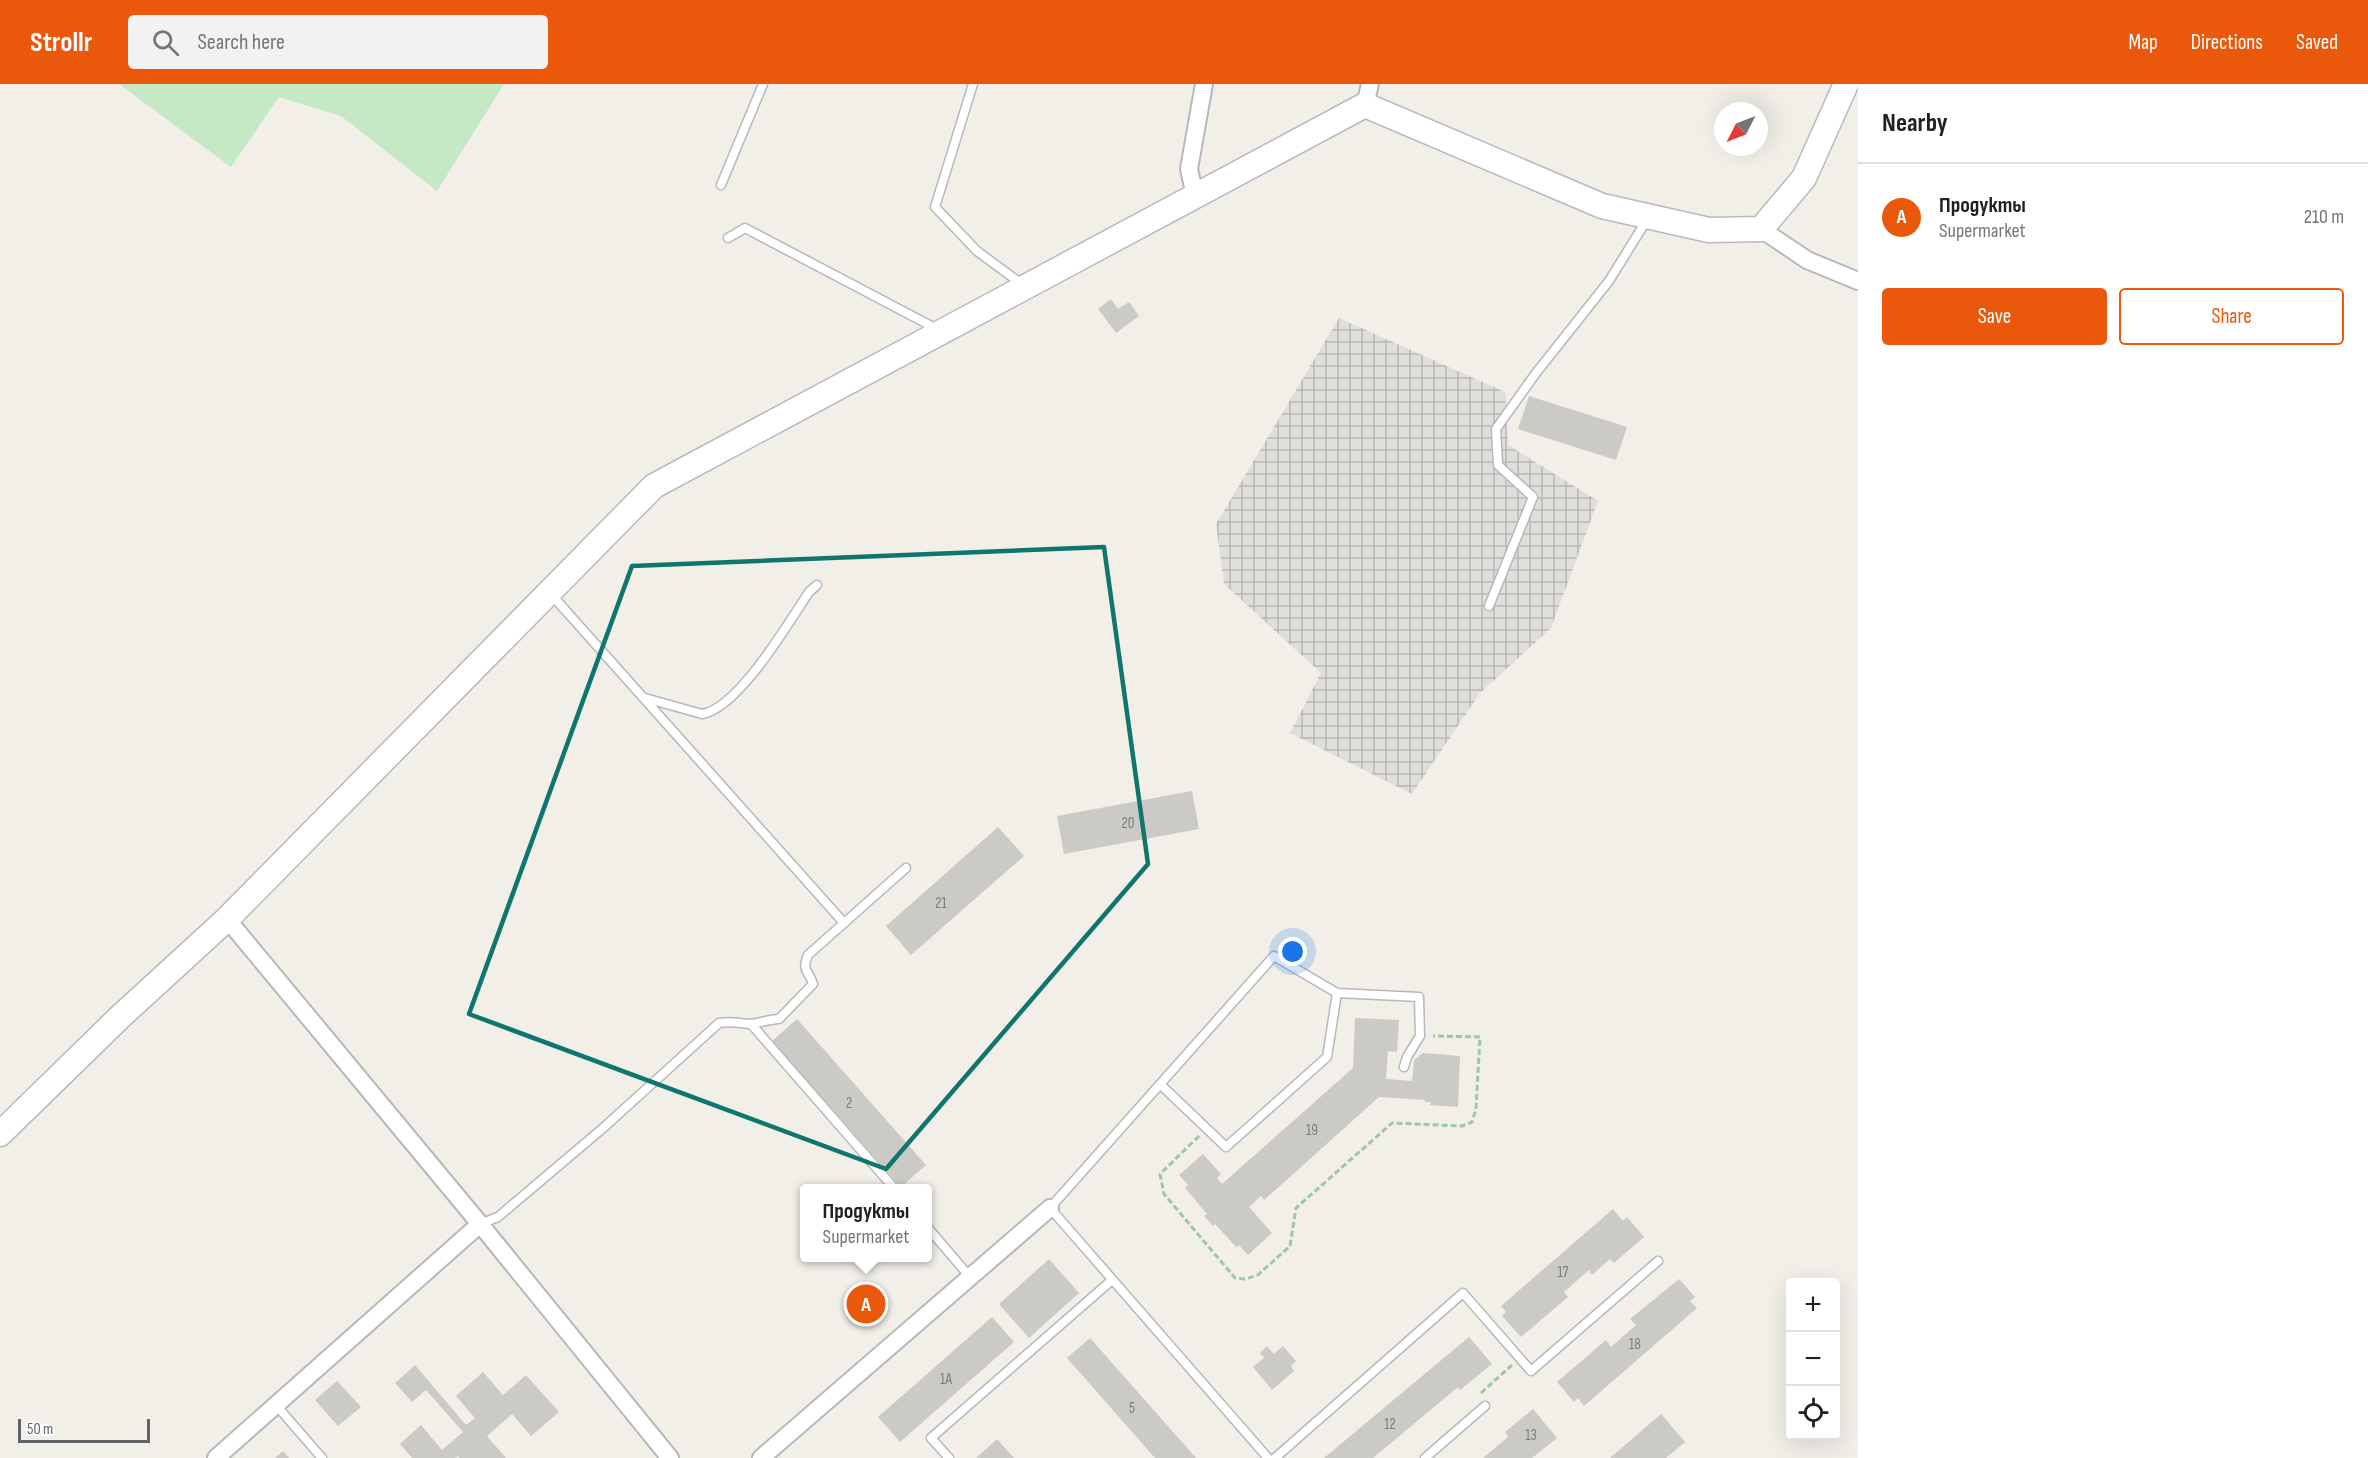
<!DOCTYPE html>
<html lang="en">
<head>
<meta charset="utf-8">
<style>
  body { margin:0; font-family:"Sofia Sans Condensed",sans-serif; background:#f2f2f2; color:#202124 }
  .controls { position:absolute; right:18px; bottom:18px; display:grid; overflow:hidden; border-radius:6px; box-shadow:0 6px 24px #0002 }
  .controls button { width:54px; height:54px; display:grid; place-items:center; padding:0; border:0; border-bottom:2px solid #e0e0e0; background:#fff; color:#202124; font:30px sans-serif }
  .compass { position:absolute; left:1714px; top:18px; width:54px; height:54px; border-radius:50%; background:#fff; box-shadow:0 6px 24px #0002; rotate:228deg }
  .scale { position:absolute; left:18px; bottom:15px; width:132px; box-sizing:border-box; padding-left:6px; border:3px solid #5f6368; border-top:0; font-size:16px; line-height:21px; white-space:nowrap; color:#5f6368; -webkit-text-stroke:4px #fff; paint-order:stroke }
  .you { position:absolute; left:1293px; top:868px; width:21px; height:21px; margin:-15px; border:4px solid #fff; border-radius:50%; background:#1a73e8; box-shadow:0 0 0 9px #1a73e833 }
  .badge { display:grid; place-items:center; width:39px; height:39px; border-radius:50%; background:#ea580c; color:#fff; font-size:20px; font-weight:700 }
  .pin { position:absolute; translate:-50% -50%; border:3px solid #fff; box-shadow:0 2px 6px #0006 }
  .popup { position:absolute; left:800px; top:1100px; width:132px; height:78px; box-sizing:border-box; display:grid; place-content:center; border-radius:6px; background:#fff; filter:drop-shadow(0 2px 4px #0005); font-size:20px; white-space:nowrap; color:#757577 }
  .popup b { font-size:22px; color:#202124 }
  .popup::after { content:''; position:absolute; left:50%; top:100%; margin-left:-12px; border:12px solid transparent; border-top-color:#fff }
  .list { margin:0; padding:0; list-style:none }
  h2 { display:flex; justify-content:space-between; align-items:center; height:78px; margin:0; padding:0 24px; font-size:26px }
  h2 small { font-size:20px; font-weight:400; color:#757577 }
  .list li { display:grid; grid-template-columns:39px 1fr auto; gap:18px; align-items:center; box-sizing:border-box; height:108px; padding:0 24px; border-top:2px solid #e0e0e0 }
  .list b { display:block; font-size:22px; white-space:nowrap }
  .list p { margin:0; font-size:20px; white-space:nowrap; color:#757577 }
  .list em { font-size:20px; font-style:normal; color:#757577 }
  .actions { display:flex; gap:12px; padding:18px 24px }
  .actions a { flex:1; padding:14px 0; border:2px solid #ea580c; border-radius:6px; text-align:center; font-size:21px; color:#ea580c }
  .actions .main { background:#ea580c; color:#fff }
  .icon { flex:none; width:33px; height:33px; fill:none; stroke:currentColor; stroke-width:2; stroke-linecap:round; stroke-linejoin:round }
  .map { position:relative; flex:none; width:1858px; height:1374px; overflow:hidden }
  header { display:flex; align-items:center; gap:36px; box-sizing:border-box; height:84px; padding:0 30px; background:#ea580c; color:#fff }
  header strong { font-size:28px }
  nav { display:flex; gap:33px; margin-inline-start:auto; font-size:21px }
  .search { width:420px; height:54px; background:#f2f2f2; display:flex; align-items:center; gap:15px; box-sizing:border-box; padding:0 21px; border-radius:6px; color:#757577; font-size:22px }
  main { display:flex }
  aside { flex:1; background:#fff }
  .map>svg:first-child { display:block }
  .industrial { fill:url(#industrial-grid) }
  .garden { fill:#c5e8c5 }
  .building { fill:#cccac5 }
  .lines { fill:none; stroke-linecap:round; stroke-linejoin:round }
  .lane-casing { stroke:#b5b8bc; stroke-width:11 }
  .street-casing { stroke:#b5b8bc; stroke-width:20 }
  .secondary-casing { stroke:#b6babf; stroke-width:27 }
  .path { stroke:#9cc7a9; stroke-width:3; stroke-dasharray:6 3; stroke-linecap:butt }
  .lane { stroke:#fff; stroke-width:8 }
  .street { stroke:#fff; stroke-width:16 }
  .secondary { stroke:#fff; stroke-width:24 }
  .marked { fill:none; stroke:#0f766e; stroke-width:4.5; stroke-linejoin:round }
  .labels { text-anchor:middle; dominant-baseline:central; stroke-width:5; stroke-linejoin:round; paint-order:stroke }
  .number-label { font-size:15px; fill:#7a7d7f }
</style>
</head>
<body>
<header>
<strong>Strollr</strong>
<div class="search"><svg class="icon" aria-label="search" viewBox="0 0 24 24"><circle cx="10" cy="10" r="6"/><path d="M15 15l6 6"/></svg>Search here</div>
<nav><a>Map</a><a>Directions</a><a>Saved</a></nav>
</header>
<main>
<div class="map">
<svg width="1858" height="1374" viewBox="0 0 1858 1374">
  <defs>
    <pattern id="industrial-grid" width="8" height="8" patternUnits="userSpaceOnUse" patternTransform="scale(1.5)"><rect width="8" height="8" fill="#e0deda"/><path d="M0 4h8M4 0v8" fill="none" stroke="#b9b8b5"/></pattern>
  </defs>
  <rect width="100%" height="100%" fill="#f1efe8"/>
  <polygon class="industrial" points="1339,234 1505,308 1508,361 1598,417 1551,544 1480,609 1412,710 1290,649 1321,589 1224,500 1216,440"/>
  <polygon class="garden" points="119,0 504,0 437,107 341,32 279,13 231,83"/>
  <g class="building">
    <polygon points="1111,215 1118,225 1129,218 1139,232 1116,249 1098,225"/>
    <polygon points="1529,312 1627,343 1616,376 1518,345"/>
    <polygon points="1192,707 1199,745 1064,770 1057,732"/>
    <polygon points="998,743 1024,772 911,871 886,842"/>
    <polygon points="1355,934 1399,936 1397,968 1388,967 1386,995 1412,997 1414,976 1423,969 1460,972 1458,1023 1430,1021 1431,1018 1425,1018 1425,1016 1379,1013 1264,1116 1261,1112 1249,1123 1272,1149 1248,1171 1239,1161 1236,1163 1215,1140 1213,1142 1204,1132 1207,1130 1185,1104 1188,1101 1179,1091 1203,1070 1221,1090 1217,1094 1222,1100 1353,984"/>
    <polygon points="797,935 926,1081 901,1103 772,957"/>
    <polygon points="1613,1125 1623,1137 1627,1133 1644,1153 1614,1179 1610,1175 1592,1191 1589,1186 1564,1208 1568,1213 1521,1253 1502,1232 1506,1228 1501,1222"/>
    <polygon points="1049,1175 1079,1209 1029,1254 999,1220"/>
    <polygon points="1679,1195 1695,1213 1690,1217 1697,1224 1584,1322 1578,1314 1574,1318 1557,1298 1606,1256 1611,1263 1636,1241 1630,1235"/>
    <polygon points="992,1233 1014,1258 900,1358 878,1333"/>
    <polygon points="1469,1253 1492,1280 1460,1306 1458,1303 1373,1374 1324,1374"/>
    <polygon points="1090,1254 1196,1374 1155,1374 1067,1274"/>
    <polygon points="1267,1262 1274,1270 1283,1262 1296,1277 1291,1282 1294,1287 1272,1306 1253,1283 1264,1274 1260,1269"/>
    <polygon points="415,1281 466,1341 475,1334 456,1312 483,1288 503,1311 526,1291 559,1328 531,1352 512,1330 487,1352 506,1374 460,1374 458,1372 455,1374 412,1374 400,1360 421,1341 442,1366 463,1348 426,1306 412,1318 395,1299"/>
    <polygon points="337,1297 361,1323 338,1342 315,1316"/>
    <polygon points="1533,1325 1557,1354 1532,1374 1483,1374 1508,1353 1505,1348"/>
    <polygon points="1661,1330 1685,1358 1666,1374 1610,1374"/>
    <polygon points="997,1355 1014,1374 976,1374"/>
    <polygon points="283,1367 289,1374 275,1374"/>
  </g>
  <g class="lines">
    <defs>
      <g id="lane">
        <polyline points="973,0 935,123 977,167 1023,201"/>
        <polyline points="721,101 763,0"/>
        <polyline points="728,154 745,144 937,245"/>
        <polyline points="550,509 844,839"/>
        <polyline points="1489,522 1533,413 1498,381 1496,345 1536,289 1609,197 1648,134"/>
        <path d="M645,614l57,16c36,-5 87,-92 107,-122l8,-7"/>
        <polyline points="751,940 894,1104"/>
        <polyline points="1161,1001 1226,1063 1327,973 1337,909"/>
        <path d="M480,1140l18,-7 104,-88 117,-106c13,-2 19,0 30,1 9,0 19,-5 30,-5l34,-35c-4,-14 -12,-12 -5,-29l98,-87"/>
        <polyline points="928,1144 970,1193"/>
        <polyline points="276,1321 322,1374"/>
        <polyline points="949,1374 931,1354 1112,1196"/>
        <polyline points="1268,1374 1050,1124 1274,872 1337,909 1419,913 1420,952 1407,973 1404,983"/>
        <polyline points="1275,1374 1463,1209 1531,1287 1658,1177"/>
        <polyline points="1425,1374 1485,1322"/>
      </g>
      <g id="street">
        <polyline points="1365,21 1370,0"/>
        <polyline points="1195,112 1189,85 1204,0"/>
        <polyline points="1761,145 1807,176 1858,197"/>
        <polyline points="227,835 480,1140 670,1374"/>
        <polyline points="216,1374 480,1140"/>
        <polyline points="761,1374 1050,1124"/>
      </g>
      <polyline id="secondary" points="0,1050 121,932 227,835 654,402 1365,21 1602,122 1709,146 1761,145 1804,94 1846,0"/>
    </defs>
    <use href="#lane" class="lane-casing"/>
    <use href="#street" class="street-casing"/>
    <use href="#secondary" class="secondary-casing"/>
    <g class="path">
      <polyline points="1199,1052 1160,1090 1164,1110 1235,1194 1245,1195 1258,1191 1290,1162 1296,1124 1392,1039 1462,1042 1472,1038 1476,1025 1480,953 1433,952"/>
      <polyline points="1481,1309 1512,1281"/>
    </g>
    <use href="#lane" class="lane"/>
    <use href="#street" class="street"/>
    <use href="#secondary" class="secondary"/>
  </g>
  <path class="marked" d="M1104,463l44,317 -262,305 -417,-155 163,-448z"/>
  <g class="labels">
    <g class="number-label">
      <text x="1128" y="739">20</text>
      <text x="941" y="819">21</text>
      <text x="849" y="1019">2</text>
      <text x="1312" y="1046">19</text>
      <text x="1563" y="1188">17</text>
      <text x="1635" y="1260">18</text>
      <text x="946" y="1295">1А</text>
      <text x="1132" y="1324">5</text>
      <text x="1390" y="1340">12</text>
      <text x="1531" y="1351">13</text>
    </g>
  </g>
</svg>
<div class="controls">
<button>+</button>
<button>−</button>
<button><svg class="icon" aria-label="locate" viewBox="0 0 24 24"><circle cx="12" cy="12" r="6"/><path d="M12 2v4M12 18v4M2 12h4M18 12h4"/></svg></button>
</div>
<svg class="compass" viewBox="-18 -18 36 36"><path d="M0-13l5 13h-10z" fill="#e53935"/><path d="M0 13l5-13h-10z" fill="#757577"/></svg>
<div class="scale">50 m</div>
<div class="you"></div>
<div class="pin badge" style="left:866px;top:1220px">A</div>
<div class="popup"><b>Продукты</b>Supermarket</div>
</div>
<aside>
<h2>Nearby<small></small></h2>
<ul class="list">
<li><span class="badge">A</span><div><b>Продукты</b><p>Supermarket</p></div><em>210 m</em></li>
</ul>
<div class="actions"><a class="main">Save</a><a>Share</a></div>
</aside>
</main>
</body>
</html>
